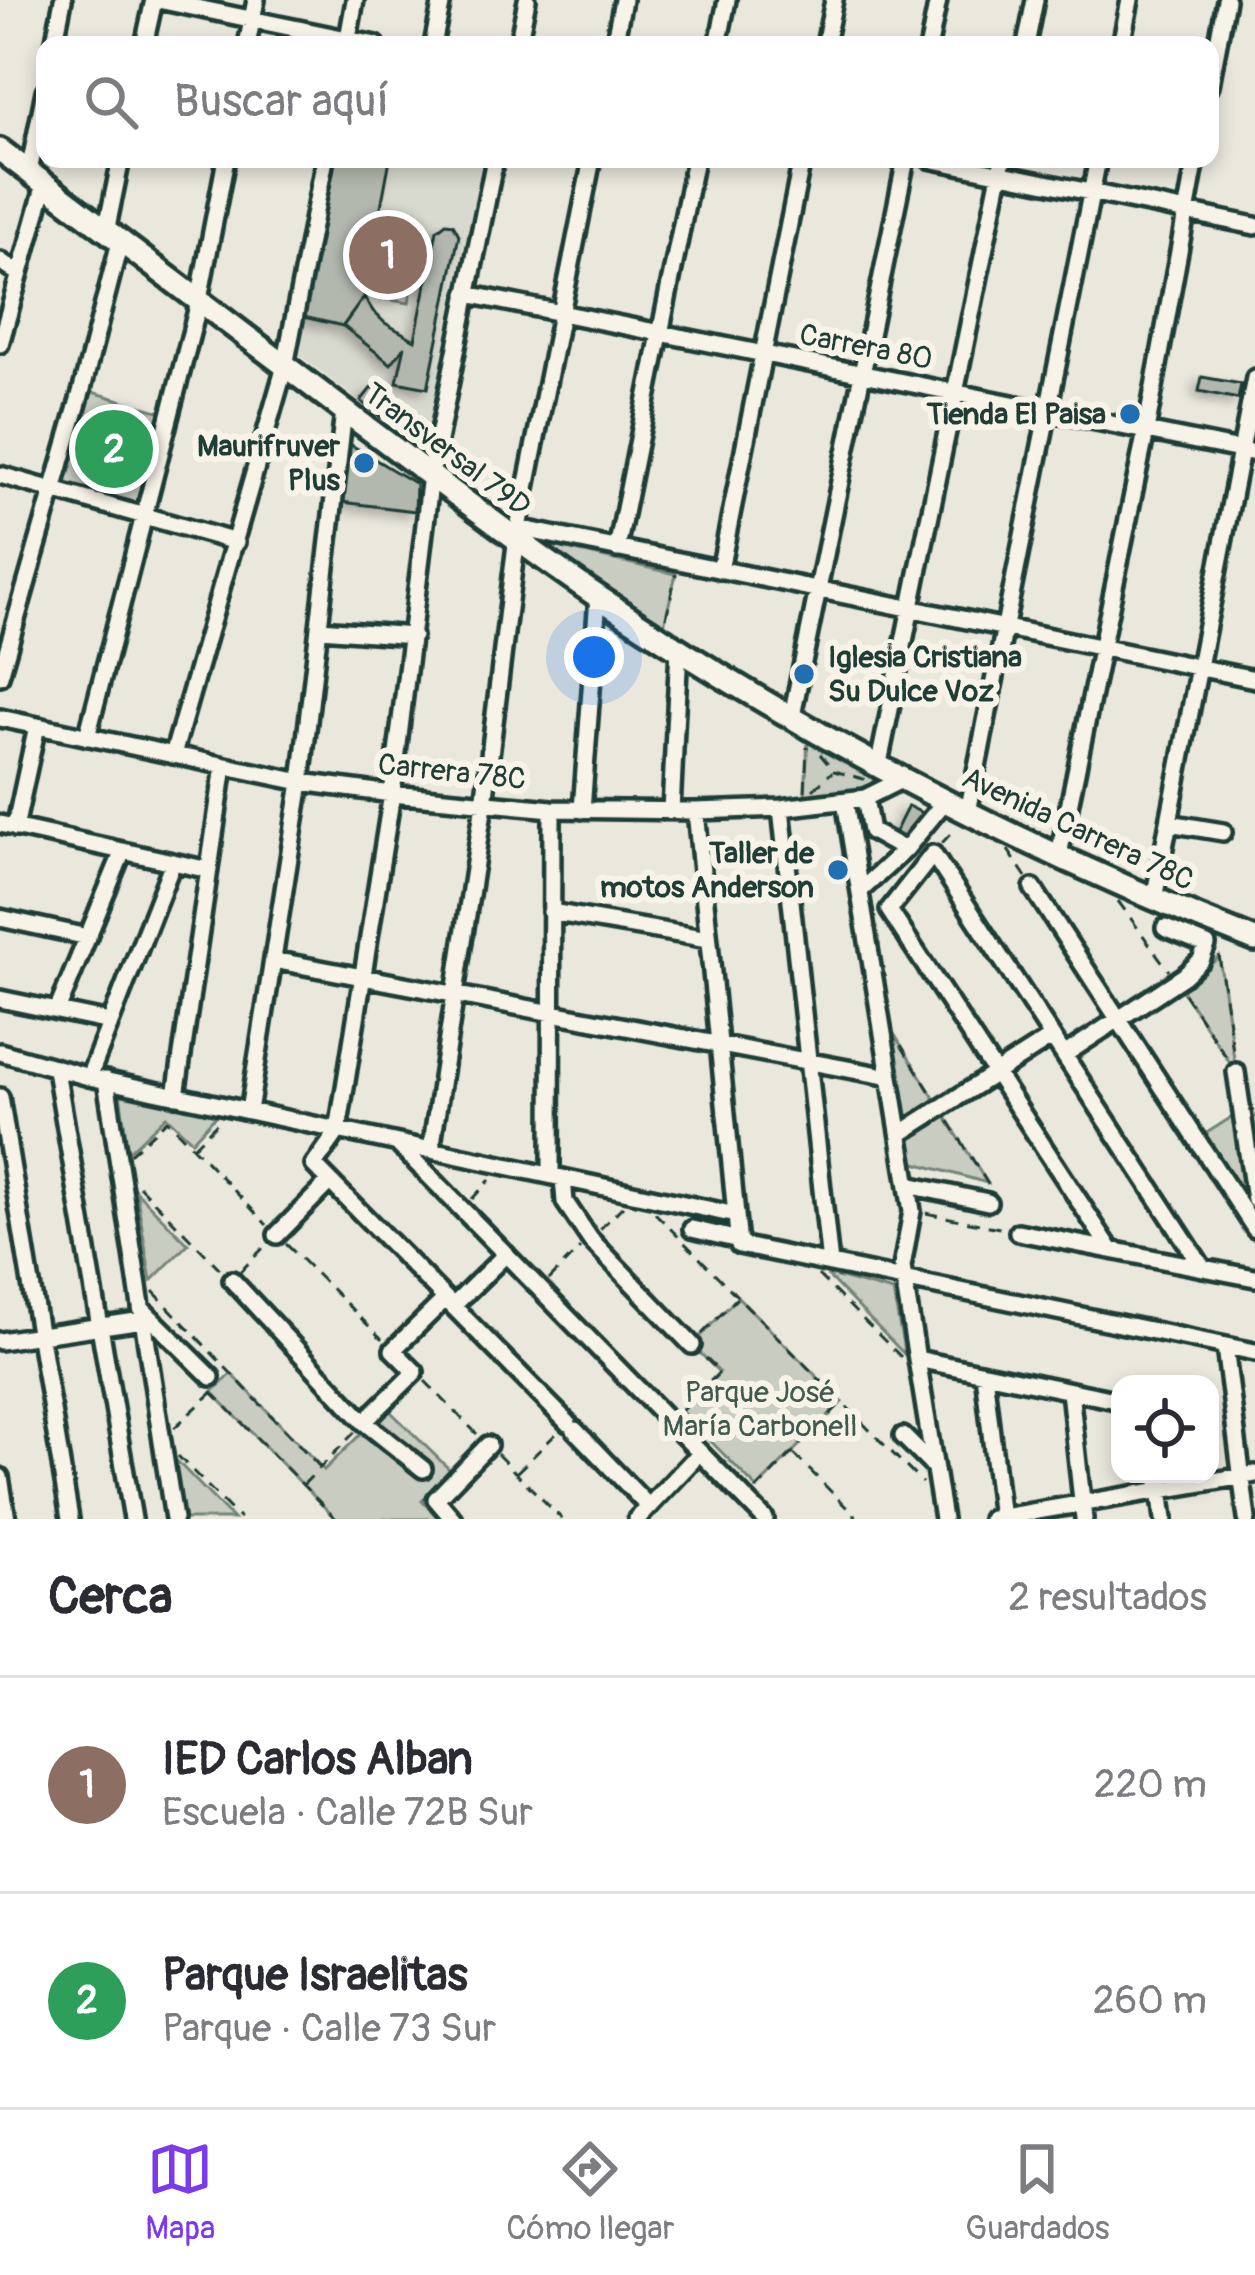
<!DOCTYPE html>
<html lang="es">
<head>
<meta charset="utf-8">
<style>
	body { margin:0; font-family:Pangolin,sans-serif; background:#f7f7f7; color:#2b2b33 }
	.controls { position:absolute; right:36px; bottom:36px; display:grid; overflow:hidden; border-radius:24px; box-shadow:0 6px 18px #0003 }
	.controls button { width:108px; height:108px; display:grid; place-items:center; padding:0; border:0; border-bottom:3px solid #e1e1e2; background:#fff; color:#2b2b33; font:60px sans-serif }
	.you { position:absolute; left:594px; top:657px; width:42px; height:42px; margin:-30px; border:9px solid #fff; border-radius:50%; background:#1a73e8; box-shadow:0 0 0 18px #1a73e833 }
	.badge { display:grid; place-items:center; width:78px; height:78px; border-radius:50%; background:#7c3aed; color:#fff; font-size:39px; font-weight:700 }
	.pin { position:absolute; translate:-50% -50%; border:6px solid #fff; box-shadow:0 3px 12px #0006 }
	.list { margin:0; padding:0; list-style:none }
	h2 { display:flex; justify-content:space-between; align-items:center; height:156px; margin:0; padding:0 48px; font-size:51px }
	h2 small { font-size:39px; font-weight:400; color:#7c7c81 }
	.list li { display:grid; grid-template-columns:78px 1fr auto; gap:36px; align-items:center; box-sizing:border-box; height:216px; padding:0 48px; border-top:3px solid #e1e1e2 }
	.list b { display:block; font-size:45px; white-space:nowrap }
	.list p { margin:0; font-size:39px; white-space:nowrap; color:#7c7c81 }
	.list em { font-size:39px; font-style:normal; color:#7c7c81 }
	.icon { flex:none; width:66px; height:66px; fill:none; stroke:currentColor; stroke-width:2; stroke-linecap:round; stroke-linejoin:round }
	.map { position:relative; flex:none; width:1255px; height:1519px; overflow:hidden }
	.search { position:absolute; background:#fff; box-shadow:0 6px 18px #0003; left:36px; right:36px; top:36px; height:132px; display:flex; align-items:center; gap:30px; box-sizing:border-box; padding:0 42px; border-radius:24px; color:#7c7c81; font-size:45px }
	.sheet { height:588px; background:#fff }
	nav { display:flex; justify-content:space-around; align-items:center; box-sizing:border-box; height:168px; border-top:3px solid #e1e1e2; background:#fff; font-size:33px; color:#7c7c81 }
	nav a { display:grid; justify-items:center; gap:6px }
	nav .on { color:#7c3aed }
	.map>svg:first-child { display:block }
</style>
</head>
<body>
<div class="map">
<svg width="1255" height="1519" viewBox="0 0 1255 1519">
	<defs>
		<filter id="shadow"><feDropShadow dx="-5.5" dy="5.5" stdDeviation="6" flood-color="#0004"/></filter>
	</defs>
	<rect width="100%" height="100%" fill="#eae8dd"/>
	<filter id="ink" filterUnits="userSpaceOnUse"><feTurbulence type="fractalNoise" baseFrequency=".00833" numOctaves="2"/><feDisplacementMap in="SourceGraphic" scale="24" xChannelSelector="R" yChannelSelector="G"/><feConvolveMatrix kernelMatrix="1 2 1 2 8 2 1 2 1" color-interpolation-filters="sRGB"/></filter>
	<g filter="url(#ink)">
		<path fill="#d9dacf" d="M 332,159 L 482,159 L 425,452 L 294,351 Z"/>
		<path fill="#c8ccc1" stroke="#74847a" stroke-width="3" d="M 388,245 L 418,250 L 409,303 L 379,298 Z
			M 89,391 L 165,413 L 138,506 L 62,484 Z
			M 532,541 L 676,574 L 664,625 Z
			M 808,738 L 876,775 L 870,788 L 805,797 Z
			M 1219,957 L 1236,1072 L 1181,989 Z
			M 893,1032 L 987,1183 L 912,1162 Z
			M 120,1093 L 218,1113 L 192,1141 L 166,1116 L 128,1152 Z
			M 1235,1115 L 1250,1213 L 1202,1136 Z
			M 136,1191 L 188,1244 L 151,1281 Z
			M 826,1274 L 893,1292 L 905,1355 Z
			M 738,1297 L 842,1402 L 757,1488 L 681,1411 L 719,1372 L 692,1345 Z
			M 232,1374 L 324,1470 L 387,1408 L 451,1471 L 422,1501 L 439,1519 L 336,1519 L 212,1392 Z
			M 171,1455 L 233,1519 L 185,1519 Z"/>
		<path fill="#b2b8ae" stroke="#1f3d34" stroke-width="3" filter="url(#shadow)" d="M 335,159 L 390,159 L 364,297 L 343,326 L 304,317 Z
			M 446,223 L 453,224 L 459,235 L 428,388 L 397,382 L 405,346 L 391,364 L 343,326 L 364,297 L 373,311 L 385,323 L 415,340 L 437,230 Z
			M 1202,377 L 1241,384 L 1238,399 L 1199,391 Z
			M 372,387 L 392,402 L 381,417 L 361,401 Z
			M 348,443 L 416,484 L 415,511 L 341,502 Z
			M 908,806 L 924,814 L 910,842 L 894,834 Z"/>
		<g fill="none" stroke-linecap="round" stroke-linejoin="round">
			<g stroke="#1f3d34" stroke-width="24">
				<path id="minor" d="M 158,0 L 376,45
					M 347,44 L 355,0
					M 54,45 L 63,0
					M 144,45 L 154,0
					M 247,45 L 256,0
					M 433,45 L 442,0
					M 518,45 L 527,0
					M 614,45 L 623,0
					M 718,45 L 727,0
					M 825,45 L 834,0
					M 929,45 L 938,0
					M 1026,45 L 1035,0
					M 1121,45 L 1130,0
					M 1210,85 L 1226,0
					M 495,159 L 431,475 L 392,794 L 338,1131 L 314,1165 L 568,1423
					M 929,159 L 1255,226
					M 29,172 L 45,91
					M 106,232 L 121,159
					M 0,261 L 19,274
					M 467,294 L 1255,453
					M 0,344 L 45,184
					M 0,475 L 236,542
					M 518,528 L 1255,679
					M 617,549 L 695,159
					M 720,570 L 802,159
					M 320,629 L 413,636
					M 0,676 L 82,389 L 120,242
					M 792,716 L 906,159
					M 0,718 L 301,782 L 392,794 L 552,809 L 696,811 L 781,808 L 865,798 L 901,780
					M 87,737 L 197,310 L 226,159
					M 173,755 L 285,366 L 325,159
					M 878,768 L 1003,159
					M 865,798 L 871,831 L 905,850 L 945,801
					M 845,801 L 912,1211 L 902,1267 L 943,1519
					M 781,808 L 830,1264
					M 582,810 L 598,597
					M 671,811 L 679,648
					M 696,811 L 739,1245 L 1255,1352
					M 968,812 L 1098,159
					M 1169,823 L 1223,832
					M 0,824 L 209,870
					M 15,828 L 37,726
					M 1059,855 L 1146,431 L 1196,159
					M 1033,888 L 1255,1229
					M 860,891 L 905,850
					M 1154,899 L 1255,378
					M 551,912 L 708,939
					M 0,918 L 88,937
					M 273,960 L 890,1077
					M 0,999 L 110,1022
					M 57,1011 L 123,851
					M 0,1052 L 89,1077 L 736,1215
					M 1064,1055 L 1184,976 L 1201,960 L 1207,945 L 1165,928
					M 56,1070 L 133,1519
					M 1236,1072 L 1255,1200
					M 89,1077 L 173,862
					M 106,1080 L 174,1519
					M 176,1096 L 224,766
					M 0,1097 L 70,1519
					M 249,1111 L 301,782 L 344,411
					M 900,1134 L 1052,1037
					M 398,1144 L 765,1519
					M 431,1150 L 484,804 L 518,528 L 592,159
					M 551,1175 L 552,809
					M 563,1178 L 565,1202 L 590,1239 L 692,1345
					M 908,1185 L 988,1202
					M 692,1229 L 739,1240
					M 1018,1232 L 1255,1278
					M 277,1235 L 330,1181
					M 1111,1250 L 889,910 L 933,854 L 1203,1268
					M 232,1280 L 364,1422 L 423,1469
					M 453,1306 L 506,1254
					M 141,1308 L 211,1377
					M 0,1341 L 143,1320
					M 1225,1347 L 1247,1519
					M 917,1359 L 1120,1401
					M 984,1373 L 1001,1519
					M 1070,1391 L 1084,1519
					M 364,1422 L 415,1372 L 393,1350 L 445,1299
					M 575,1430 L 649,1507
					M 903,1436 L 933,1466
					M 1158,1474 L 1164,1519
					M 0,1477 L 7,1519
					M 453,1519 L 436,1499 L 488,1445
					M 637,1519 L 692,1461
					M 991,1519 L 1255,1474"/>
			</g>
			<g stroke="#1f3d34" stroke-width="30">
				<path id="major" d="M 0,150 C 120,242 241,333 362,424 C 440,482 516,541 597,596 C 802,734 1024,850 1255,940"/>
			</g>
			<path stroke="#1f3d34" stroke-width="3" stroke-dasharray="12 9" stroke-linecap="butt" d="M 666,618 L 676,574
				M 820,754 L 834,771 L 867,780
				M 813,790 L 832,772
				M 805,791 L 807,747
				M 942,843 L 956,828
				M 1008,850 L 1026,877
				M 1118,901 L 1169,971
				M 1219,955 L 1234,1058
				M 1184,994 L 1229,1061
				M 901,1045 L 934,1098
				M 949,1121 L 991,1189
				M 193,1147 L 218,1122
				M 130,1154 L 167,1120 L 267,1225
				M 139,1186 L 220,1269
				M 472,1199 L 490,1180
				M 655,1213 L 922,1483
				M 926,1213 L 1004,1229
				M 600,1229 L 623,1206
				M 286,1244 L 382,1339
				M 240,1272 L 267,1244
				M 818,1275 L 901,1357
				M 549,1280 L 580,1248
				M 153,1291 L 320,1467
				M 702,1334 L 737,1298
				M 425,1381 L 477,1434
				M 212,1392 L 336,1519
				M 681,1411 L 720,1372 L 701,1354
				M 174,1428 L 215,1390
				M 497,1454 L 562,1519
				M 794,1454 L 858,1519
				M 178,1456 L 240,1519
				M 517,1472 L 558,1432
				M 303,1485 L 355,1432
				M 756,1490 L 842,1402"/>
			<use href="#minor" stroke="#f7f3e8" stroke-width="15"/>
			<use href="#major" stroke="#f7f3e8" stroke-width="21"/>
		</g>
	</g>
	<g fill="#1f6fb2" stroke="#f7f3e8" stroke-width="4.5">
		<circle cx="1130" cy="414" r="12"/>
		<circle cx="364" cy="463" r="12"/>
		<circle cx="804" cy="674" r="12"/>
		<circle cx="838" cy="870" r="12"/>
	</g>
	<g text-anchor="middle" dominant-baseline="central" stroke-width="12" stroke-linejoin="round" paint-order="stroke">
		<g font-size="30" fill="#1f3d34" stroke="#f7f3e8">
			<text transform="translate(866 347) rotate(11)">Carrera 80</text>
			<text transform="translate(447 450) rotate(37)">Transversal 79D</text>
			<text transform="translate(452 772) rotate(6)">Carrera 78C</text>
			<text transform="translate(1078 829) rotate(25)">Avenida Carrera 78C</text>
		</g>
		<g font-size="30" font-weight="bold" fill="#1f3d34" stroke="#f7f3e8" text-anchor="end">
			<text x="1106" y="414">Tienda El Paisa</text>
			<text x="340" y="446">Maurifruver<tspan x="340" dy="34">Plus</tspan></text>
			<text x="828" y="657" text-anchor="start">Iglesia Cristiana<tspan x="828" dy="34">Su Dulce Voz</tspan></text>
			<text x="814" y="853">Taller de<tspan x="814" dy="34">motos Anderson</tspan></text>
		</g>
		<g font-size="30" fill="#415a50" stroke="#f7f3e8">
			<text x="760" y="1392">Parque José<tspan x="760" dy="34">María Carbonell</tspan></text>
		</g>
	</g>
</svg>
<div class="controls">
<button><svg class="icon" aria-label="locate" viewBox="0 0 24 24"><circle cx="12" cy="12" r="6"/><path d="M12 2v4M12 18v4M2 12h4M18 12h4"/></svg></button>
</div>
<div class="you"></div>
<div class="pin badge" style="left:388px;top:255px;background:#8d6e63">1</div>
<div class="pin badge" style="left:114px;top:449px;background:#2e9e5b">2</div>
<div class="search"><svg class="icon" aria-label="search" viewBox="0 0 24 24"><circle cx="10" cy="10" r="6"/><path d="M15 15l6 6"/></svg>Buscar aquí</div>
</div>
<section class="sheet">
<h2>Cerca<small>2 resultados</small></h2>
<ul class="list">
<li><span class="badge" style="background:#8d6e63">1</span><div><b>IED Carlos Alban</b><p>Escuela · Calle 72B Sur</p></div><em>220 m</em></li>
<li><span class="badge" style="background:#2e9e5b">2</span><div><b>Parque Israelitas</b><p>Parque · Calle 73 Sur</p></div><em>260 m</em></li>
</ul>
</section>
<nav>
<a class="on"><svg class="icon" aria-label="map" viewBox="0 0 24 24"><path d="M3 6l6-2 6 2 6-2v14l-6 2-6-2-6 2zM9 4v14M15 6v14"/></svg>Mapa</a>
<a><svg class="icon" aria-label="directions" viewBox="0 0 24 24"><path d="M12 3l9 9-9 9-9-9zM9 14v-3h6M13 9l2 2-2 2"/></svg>Cómo llegar</a>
<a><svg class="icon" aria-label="saved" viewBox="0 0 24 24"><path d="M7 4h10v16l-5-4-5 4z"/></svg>Guardados</a>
</nav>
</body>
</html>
